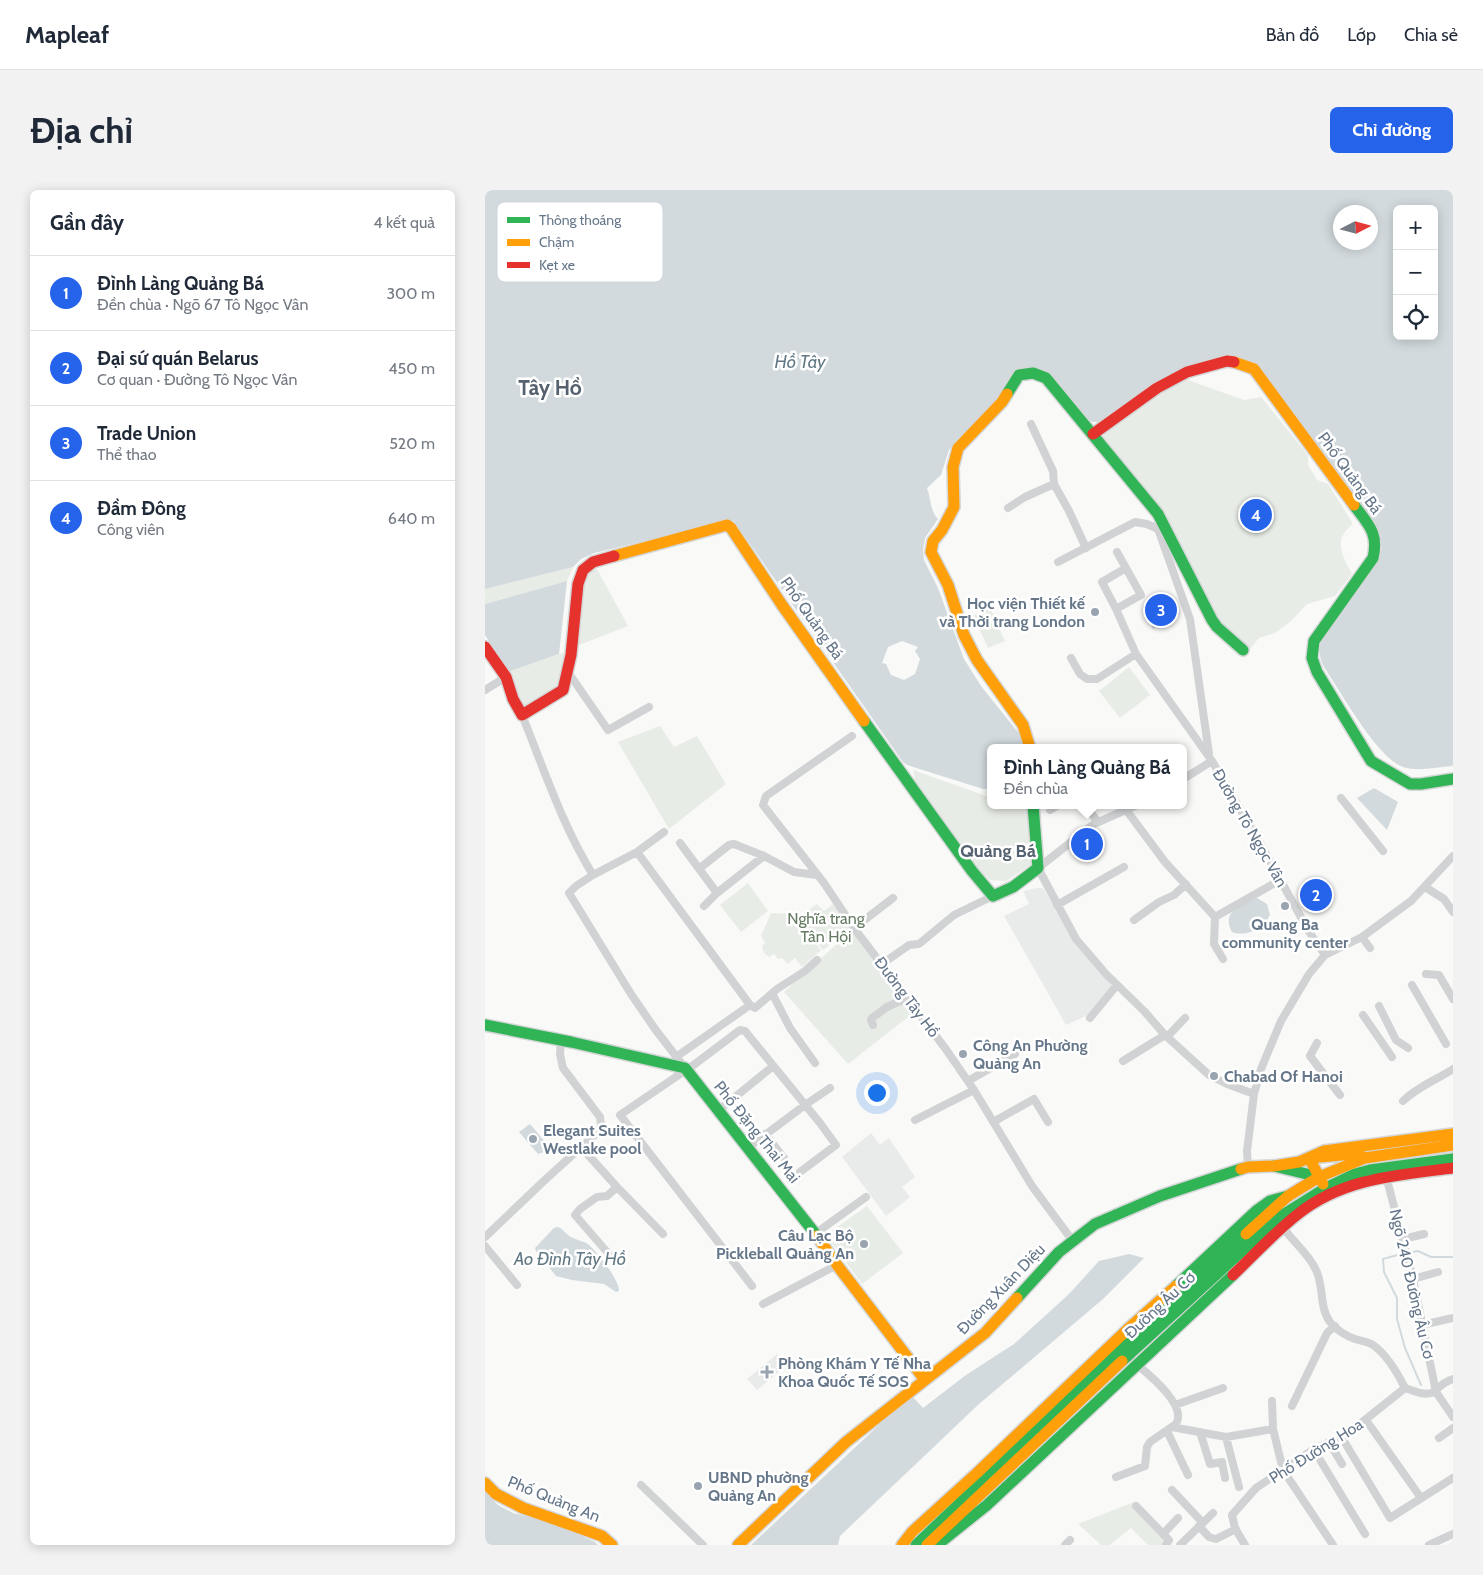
<!DOCTYPE html>
<html lang="vi">
<head>
<meta charset="utf-8">
<style>
	body { margin:0; font-family:Cabin,sans-serif; background:#f2f2f3; color:#1f2937 }
	.controls { position:absolute; right:15px; top:15px; display:grid; overflow:hidden; border-radius:8px; box-shadow:0 2px 12px #0003 }
	.controls button { width:45px; height:45px; display:grid; place-items:center; padding:0; border:0; border-bottom:1px solid #e0e1e3; background:#fff; color:#1f2937; font:25px sans-serif }
	.compass { position:absolute; left:848px; top:15px; width:45px; height:45px; border-radius:50%; background:#fff; box-shadow:0 2px 12px #0003; rotate:84deg }
	.you { position:absolute; left:391px; top:902px; width:18px; height:18px; margin:-12px; border:4px solid #fff; border-radius:50%; background:#1a73e8; box-shadow:0 0 0 8px #1a73e833 }
	.badge { display:grid; place-items:center; width:32px; height:32px; border-radius:50%; background:#2563eb; color:#fff; font-size:16px; font-weight:700 }
	.pin { position:absolute; translate:-50% -50%; border:2px solid #fff; box-shadow:0 1px 5px #0006 }
	.popup { position:absolute; left:502px; top:554px; width:200px; height:65px; box-sizing:border-box; display:grid; place-content:center; border-radius:8px; background:#fff; filter:drop-shadow(0 1px 4px #0005); font-size:16px; white-space:nowrap; color:#747a83 }
	.popup b { font-size:19px; color:#1f2937 }
	.popup::after { content:''; position:absolute; left:50%; top:100%; margin-left:-10px; border:10px solid transparent; border-top-color:#fff }
	.list { margin:0; padding:0; list-style:none }
	h2 { display:flex; justify-content:space-between; align-items:center; height:65px; margin:0; padding:0 20px; font-size:21px }
	h2 small { font-size:16px; font-weight:400; color:#747a83 }
	.list li { display:grid; grid-template-columns:32px 1fr auto; gap:15px; align-items:center; box-sizing:border-box; height:75px; padding:0 20px; border-top:1px solid #e0e1e3 }
	.list b { display:block; font-size:19px; white-space:nowrap }
	.list p { margin:0; font-size:16px; white-space:nowrap; color:#747a83 }
	.list em { font-size:16px; font-style:normal; color:#747a83 }
	.icon { flex:none; width:28px; height:28px; fill:none; stroke:currentColor; stroke-width:2; stroke-linecap:round; stroke-linejoin:round }
	.map { position:relative; flex:none; width:968px; height:1355px; overflow:hidden; border-radius:8px }
	header { display:flex; align-items:center; gap:30px; box-sizing:border-box; height:70px; padding:0 25px; background:#fff; border-bottom:1px solid #e0e1e3 }
	header strong { font-size:24px }
	nav { display:flex; gap:28px; margin-inline-start:auto; font-size:18px }
	.intro { display:flex; align-items:center; justify-content:space-between; box-sizing:border-box; height:120px; padding:0 30px }
	h1 { margin:0; font-size:35px }
	.button { padding:12px 22px; border-radius:8px; background:#2563eb; color:#fff; font-size:18px; font-weight:700 }
	main { display:flex; gap:30px; padding:0 30px }
	aside { flex:1; background:#fff; border-radius:8px; box-shadow:0 2px 12px #0003 }
	.map>svg:first-child { display:block }
</style>
</head>
<body>
<header>
<strong>Mapleaf</strong>
<nav><a>Bản đồ</a><a>Lớp</a><a>Chia sẻ</a></nav>
</header>
<div class="intro"><h1>Địa chỉ</h1><a class="button">Chỉ đường</a></div>
<main>
<aside>
<h2>Gần đây<small>4 kết quả</small></h2>
<ul class="list">
<li><span class="badge">1</span><div><b>Đình Làng Quảng Bá</b><p>Đền chùa · Ngõ 67 Tô Ngọc Vân</p></div><em>300 m</em></li>
<li><span class="badge">2</span><div><b>Đại sứ quán Belarus</b><p>Cơ quan · Đường Tô Ngọc Vân</p></div><em>450 m</em></li>
<li><span class="badge">3</span><div><b>Trade Union</b><p>Thể thao</p></div><em>520 m</em></li>
<li><span class="badge">4</span><div><b>Đầm Đông</b><p>Công viên</p></div><em>640 m</em></li>
</ul>
</aside>
<div class="map">
<svg width="968" height="1355" viewBox="0 0 968 1355">
	<rect width="100%" height="100%" fill="#f9f9f8"/>
	<path fill="#e9eaea" d="M 551,698 L 558,698 L 589,750 L 627,796 L 605,824 L 581,835 L 519,726 L 544,714 L 538,701 Z
		M 386,943 L 395,955 L 404,948 L 430,987 L 417,997 L 425,1007 L 401,1026 L 357,967 Z
		M 292,1164 L 301,1176 L 272,1200 L 262,1189 Z"/>
	<path fill="#e8ece6" d="M 700,189 L 759,210 L 776,207 L 823,265 L 823,275 L 832,290 L 843,294 L 867,332 L 867,335 C 847,350 858,367 867,384 L 850,406 L 822,414 L 806,431 L 790,443 L 774,448 L 765,459 L 734,429 L 677,319 L 656,292 L 618,252 L 619,241 L 672,203 Z
		M 88,377 L 82,391 L 0,414 L 0,399 Z
		M 112,379 L 143,436 L 89,457 L 98,391 L 106,380 Z
		M 505,417 L 520,451 L 503,458 L 488,426 Z
		M 83,461 L 72,497 L 41,519 L 23,482 Z
		M 644,477 L 665,505 L 635,528 L 614,501 Z
		M 175,536 L 189,557 L 212,546 L 241,594 L 184,639 L 133,552 Z
		M 428,580 L 501,606 L 506,606 L 506,615 L 545,615 L 549,673 L 521,691 L 505,690 L 494,680 L 430,590 Z
		M 263,693 L 283,721 L 256,742 L 235,715 Z
		M 350,713 L 367,738 L 338,760 L 313,727 L 332,714 L 339,721 Z
		M 286,723 L 308,724 L 336,760 L 317,777 L 310,768 L 303,774 L 297,768 L 293,769 L 289,764 L 284,767 L 279,763 L 277,756 L 280,753 L 276,746 Z
		M 367,740 L 428,823 L 363,874 L 299,802 Z
		M 382,1016 L 418,1063 L 377,1094 L 341,1045 Z
		M 649,1312 L 684,1349 L 679,1355 L 663,1355 L 646,1338 L 625,1355 L 616,1355 L 593,1334 Z"/>
	<path fill="#d2dadd" fill-rule="evenodd" d="M 0,0 L 968,0 L 968,576 C 952,577 933,582 918,577 C 892,568 855,501 839,477 C 834,468 834,460 836,450 L 894,370 L 897,358 L 893,343 L 777,180 C 764,169 758,167 741,168 L 615,232 L 608,232 L 602,229 L 559,181 L 548,179 L 533,182 L 522,193 L 513,209 L 471,250 L 464,260 L 456,285 L 442,298 C 446,308 445,321 453,329 L 440,348 L 438,360 L 439,370 L 453,398 L 479,469 L 496,496 L 536,546 L 539,558 L 506,558 L 506,599 L 498,599 L 422,575 L 418,572 L 249,331 L 245,330 L 109,363 L 96,369 L 88,377 L 0,399 ZM 912,19 L 949,19 L 949,146 L 912,146 ZM 856,22 L 886,22 L 886,52 L 856,52 Z
		M 82,391 L 74,464 L 23,482 L 0,445 L 0,414 Z
		M 685,404 L 695,424 L 668,439 L 658,416 Z
		M 889,598 L 913,612 L 902,640 L 872,608 Z
		M 772,708 L 782,714 L 785,725 C 783,728 781,733 778,735 C 770,742 756,746 747,742 C 736,722 755,715 772,708 Z
		M 45,934 L 63,955 L 60,957 L 59,962 L 53,964 L 34,942 Z
		M 73,1037 C 78,1039 78,1041 82,1044 C 88,1050 98,1050 104,1055 C 113,1063 134,1089 134,1101 L 131,1102 L 119,1094 L 87,1090 L 71,1086 L 51,1061 L 50,1058 L 69,1038 Z
		M 644,1064 L 659,1068 L 618,1109 L 494,1214 L 355,1346 L 353,1355 L 266,1355 L 426,1205 L 438,1218 L 481,1185 L 529,1154 L 584,1104 L 614,1071 Z
		M 0,1302 L 13,1315 L 28,1323 L 67,1333 L 110,1352 L 113,1355 L 0,1355 Z"/>
	<path fill="#f9f9f8" d="M 417,451 L 433,457 L 430,461 L 435,469 L 430,484 L 419,490 L 406,485 L 401,474 L 397,473 L 403,457 Z"/>
	<g fill="none" stroke-linecap="round" stroke-linejoin="round">
		<path stroke="#d2dadd" stroke-width="2" d="M 927,1062 L 933,1061 L 946,1067 L 968,1067
			M 916,1064 L 898,1069 L 899,1082 L 912,1108 L 912,1129 L 920,1158 L 936,1195"/>
		<g stroke="#d4d6d7" stroke-width="14">
			<path id="fast" d="M 522,204 L 534,185 L 548,183 L 561,188 L 673,324 L 727,430 L 732,437 L 758,460
				M 869,315 C 883,334 894,343 888,368 L 829,451 L 827,468 L 832,482 L 886,571 L 925,594 L 936,594 L 968,589
				M 379,531 L 487,681 L 508,706 L 528,697 L 553,678 L 548,615
				M 0,835 L 86,852 L 200,878 L 332,1046
				M 789,976 L 834,987
				M 691,1096 L 771,1021 L 785,1011 L 803,1006
				M 532,1108 L 574,1062 L 610,1034 L 675,1006 L 756,979
				M 637,1171 L 793,1028 L 841,998 L 870,984 L 885,980 L 968,969
				M 431,1355 L 680,1117 L 761,1044
				M 452,1355 L 502,1315 L 748,1085"/>
		</g>
		<g stroke="#d4d6d7" stroke-width="14">
			<path id="slow" d="M 749,172 L 769,179 L 869,315
				M 522,204 L 517,212 L 473,258 L 468,277 L 469,317 L 457,340 L 448,351 L 446,362 L 463,395 L 479,445 L 492,470 L 538,535 L 545,558
				M 129,366 L 242,335 L 246,338 L 297,415 L 379,531
				M 756,979 L 763,977 L 789,976 L 814,972 L 839,961 L 968,944
				M 838,994 L 824,968 L 867,964 L 879,967
				M 761,1044 L 803,1006 L 834,987 L 880,968 L 968,955
				M 332,1046 L 352,1075 L 440,1190
				M 0,1293 L 11,1304 L 38,1318 L 117,1346 L 127,1355
				M 253,1355 L 361,1252 L 500,1143 L 532,1108
				M 417,1355 L 427,1342 L 492,1283 L 644,1138 L 691,1096
				M 442,1355 L 637,1171"/>
		</g>
		<g stroke="#d4d6d7" stroke-width="14">
			<path id="jam" d="M 608,244 L 672,198 L 702,182 L 742,171 L 749,172
				M 0,457 L 21,487 L 28,509 L 37,525 L 78,500 L 86,465 L 93,394 L 98,380 L 108,372 L 129,366
				M 748,1085 C 769,1065 790,1042 813,1024 C 858,988 913,985 968,978"/>
		</g>
		<path stroke="#d1d2d3" stroke-width="8" d="M 546,234 L 568,281 L 569,294
			M 523,318 L 540,307 L 569,294 L 584,321 L 601,358
			M 573,372 L 650,332 L 662,334 L 673,339 L 705,429 L 724,564
			M 641,378 L 617,392 L 631,419 L 651,464 L 727,571 L 775,653 L 823,740 L 840,765
			M 631,419 L 656,405 L 632,362
			M 586,468 L 595,484 L 602,489 L 612,489 L 651,464
			M 83,482 L 123,540 L 164,517
			M 0,500 L 21,487
			M 37,525 C 59,579 77,635 108,685 L 91,696 L 84,703 L 146,804 L 170,839 L 200,878
			M 367,546 L 281,606 L 278,615 L 339,693 L 369,738 L 460,858 L 489,900 L 547,996 L 587,1050
			M 698,589 L 727,571
			M 856,608 L 898,661
			M 600,615 L 613,632
			M 652,615 L 609,634 L 553,678 L 591,749 L 621,784 L 659,821 L 680,845 L 724,885 L 742,894 L 769,904
			M 565,620 L 573,615
			M 642,621 L 680,672 L 730,727
			M 195,653 L 232,703 L 279,666
			M 152,662 L 265,815
			M 215,678 L 244,655 L 249,654 L 279,666 L 309,682 L 332,685
			M 108,685 L 152,662 L 179,642
			M 940,697 L 959,709 L 968,722
			M 572,715 L 639,677
			M 219,716 L 232,703
			M 649,730 L 674,712 L 689,705 L 701,694
			M 369,738 L 408,708
			M 877,747 L 885,758
			M 738,769 L 729,754 L 730,727 L 795,690
			M 397,774 L 424,755 L 434,754 L 469,725 L 508,706
			M 941,784 L 954,785 L 968,809
			M 927,795 L 961,854
			M 287,803 L 305,838 L 330,873
			M 894,816 L 911,850 L 923,858
			M 878,825 L 907,867
			M 605,828 L 632,795
			M 388,835 L 386,830 L 387,828 L 402,817 L 422,808
			M 682,847 L 700,828
			M 832,853 L 825,866 L 855,905
			M 191,867 L 265,815 L 270,818 L 292,799 L 320,781 L 332,770
			M 638,871 L 680,845
			M 201,880 L 135,925 L 267,1096
			M 202,880 L 255,840 L 260,841 L 335,933 L 351,955 L 315,982
			M 483,891 L 530,864
			M 918,911 C 932,897 951,890 968,879
			M 234,920 L 287,877
			M 430,930 L 489,900
			M 508,932 L 549,909 L 563,932
			M 280,944 L 299,968
			M 96,957 L 132,997 L 178,1044
			M 264,957 L 320,915 L 345,898
			M 763,977 L 762,961 L 769,904 L 776,879 L 796,831 L 824,784 L 840,765 L 877,747 L 926,711 L 968,666
			M 901,986 L 928,1089 L 951,1202 L 968,1227
			M 796,1034 C 806,1051 823,1062 831,1080 C 839,1096 834,1117 845,1132 C 850,1139 861,1146 870,1149 C 876,1151 882,1151 888,1155 C 901,1164 913,1184 920,1198 C 930,1201 943,1208 951,1200 C 956,1195 961,1191 968,1189
			M 331,1043 L 381,1007
			M 0,1047 L 62,988 L 114,941 L 116,935 L 115,927 L 78,878 L 75,864 L 76,850
			M 918,1049 L 939,1044
			M 0,1056 L 32,1095
			M 129,1070 L 90,1025 L 95,1019 L 112,1007 L 122,1006 L 132,997
			M 928,1089 L 953,1082
			M 278,1114 L 352,1075
			M 937,1135 L 968,1128
			M 787,1211 L 788,1239 L 798,1280 L 848,1355
			M 690,1215 L 738,1198
			M 807,1216 L 842,1143 L 850,1136
			M 881,1230 L 936,1308
			M 687,1237 L 741,1247 L 788,1239
			M 682,1241 L 703,1285
			M 715,1242 L 725,1274 L 737,1272 L 740,1288
			M 856,1246 L 905,1328 L 968,1288
			M 741,1247 L 754,1297
			M 954,1248 L 968,1238
			M 844,1252 L 857,1274
			M 829,1260 L 880,1344
			M 631,1287 L 660,1276 L 662,1257 L 665,1252 L 691,1234 C 703,1215 662,1183 649,1172
			M 156,1295 L 218,1355
			M 687,1300 L 718,1333
			M 651,1316 L 684,1350 L 681,1355
			M 714,1336 L 724,1347 L 731,1349 L 751,1339
			M 678,1344 L 693,1328
			M 580,1355 L 585,1350
			M 695,1355 L 728,1323
			M 760,1355 L 750,1338 L 747,1325 L 771,1298 L 826,1261 L 866,1241 L 920,1198
			M 944,1355 L 968,1344"/>
		<use href="#fast" stroke="#30b455" stroke-width="11"/>
		<use href="#slow" stroke="#ff9f0a" stroke-width="11"/>
		<use href="#jam" stroke="#e5322d" stroke-width="11"/>
	</g>
	<g fill="#99a4b0" stroke="#fff" stroke-width="2">
		<circle cx="610" cy="422" r="5"/>
		<circle cx="800" cy="716" r="5"/>
		<circle cx="478" cy="864" r="5"/>
		<circle cx="729" cy="886" r="5"/>
		<circle cx="48" cy="949" r="5"/>
		<circle cx="379" cy="1054" r="5"/>
		<path d="M279.5 1174.5h5v5h5v5h-5v5h-5v-5h-5v-5h5z"/>
		<circle cx="213" cy="1296" r="5"/>
	</g>
	<g text-anchor="middle" dominant-baseline="central" stroke-width="5" stroke-linejoin="round" paint-order="stroke">
		<g font-size="16" fill="#66778a" stroke="#fff">
			<text transform="translate(865 283) rotate(54)">Phố Quảng Bá</text>
			<text transform="translate(327 428) rotate(55)">Phố Quảng Bá</text>
			<text transform="translate(765 638) rotate(60)">Đường Tô Ngọc Vân</text>
			<text transform="translate(422 807) rotate(53)">Đường Tây Hồ</text>
			<text transform="translate(272 942) rotate(51)">Phố Đặng Thai Mai</text>
			<text transform="translate(927 1094) rotate(77)">Ngõ 240 Đường Âu Cơ</text>
			<text transform="translate(516 1099) rotate(-46)">Đường Xuân Diệu</text>
			<text transform="translate(675 1115) rotate(-43)">Đường Âu Cơ</text>
			<text transform="translate(831 1261) rotate(-32)">Phố Đường Hoa</text>
			<text transform="translate(69 1309) rotate(22)">Phố Quảng An</text>
		</g>
		<g font-size="16" font-weight="bold" fill="#66778a" stroke="#fff" text-anchor="start">
			<text x="600" y="413" text-anchor="end">Học viện Thiết kế<tspan x="600" dy="18">và Thời trang London</tspan></text>
			<text x="800" y="734" text-anchor="middle">Quang Ba<tspan x="800" dy="18">community center</tspan></text>
			<text x="488" y="855">Công An Phường<tspan x="488" dy="18">Quảng An</tspan></text>
			<text x="739" y="886">Chabad Of Hanoi</text>
			<text x="58" y="940">Elegant Suites<tspan x="58" dy="18">Westlake pool</tspan></text>
			<text x="369" y="1045" text-anchor="end">Câu Lạc Bộ<tspan x="369" dy="18">Pickleball Quảng An</tspan></text>
			<text x="293" y="1173">Phòng Khám Y Tế Nha<tspan x="293" dy="18">Khoa Quốc Tế SOS</tspan></text>
			<text x="223" y="1287">UBND phường<tspan x="223" dy="18">Quảng An</tspan></text>
		</g>
		<g font-size="16" fill="#657b62" stroke="#fff">
			<text x="341" y="728">Nghĩa trang<tspan x="341" dy="18">Tân Hội</tspan></text>
		</g>
		<g font-size="18" font-style="italic" fill="#627985" stroke="#fff">
			<text x="315" y="172">Hồ Tây</text>
			<text x="85" y="1069">Ao Đình Tây Hồ</text>
		</g>
		<g font-size="18" font-weight="bold" fill="#55616f" stroke="#fff">
			<text x="513" y="661">Quảng Bá</text>
		</g>
		<g font-size="21" font-weight="bold" fill="#55616f" stroke="#fff">
			<text x="65" y="197">Tây Hồ</text>
		</g>
	</g>
	<rect x="12" y="12" width="166" height="80" rx="8" fill="#fff" stroke="#d1d6dc" stroke-width="1"/>
	<rect x="22" y="27" width="23" height="6" fill="#30b455"/>
	<rect x="22" y="49" width="23" height="7" fill="#ff9f0a"/>
	<rect x="22" y="72" width="23" height="6" fill="#e5322d"/>
	<g font-size="14" fill="#66778a">
		<text x="54" y="35">Thông thoáng</text>
		<text x="54" y="57">Chậm</text>
		<text x="54" y="80">Kẹt xe</text>
	</g>
</svg>
<div class="controls">
<button>+</button>
<button>−</button>
<button><svg class="icon" aria-label="locate" viewBox="0 0 24 24"><circle cx="12" cy="12" r="6"/><path d="M12 2v4M12 18v4M2 12h4M18 12h4"/></svg></button>
</div>
<svg class="compass" viewBox="-18 -18 36 36"><path d="M0-13l5 13h-10z" fill="#e53935"/><path d="M0 13l5-13h-10z" fill="#747a83"/></svg>
<div class="you"></div>
<div class="pin badge" style="left:602px;top:654px">1</div>
<div class="popup"><b>Đình Làng Quảng Bá</b>Đền chùa</div>
<div class="pin badge" style="left:831px;top:705px">2</div>
<div class="pin badge" style="left:676px;top:420px">3</div>
<div class="pin badge" style="left:771px;top:325px">4</div>
</div>
</main>
</body>
</html>
